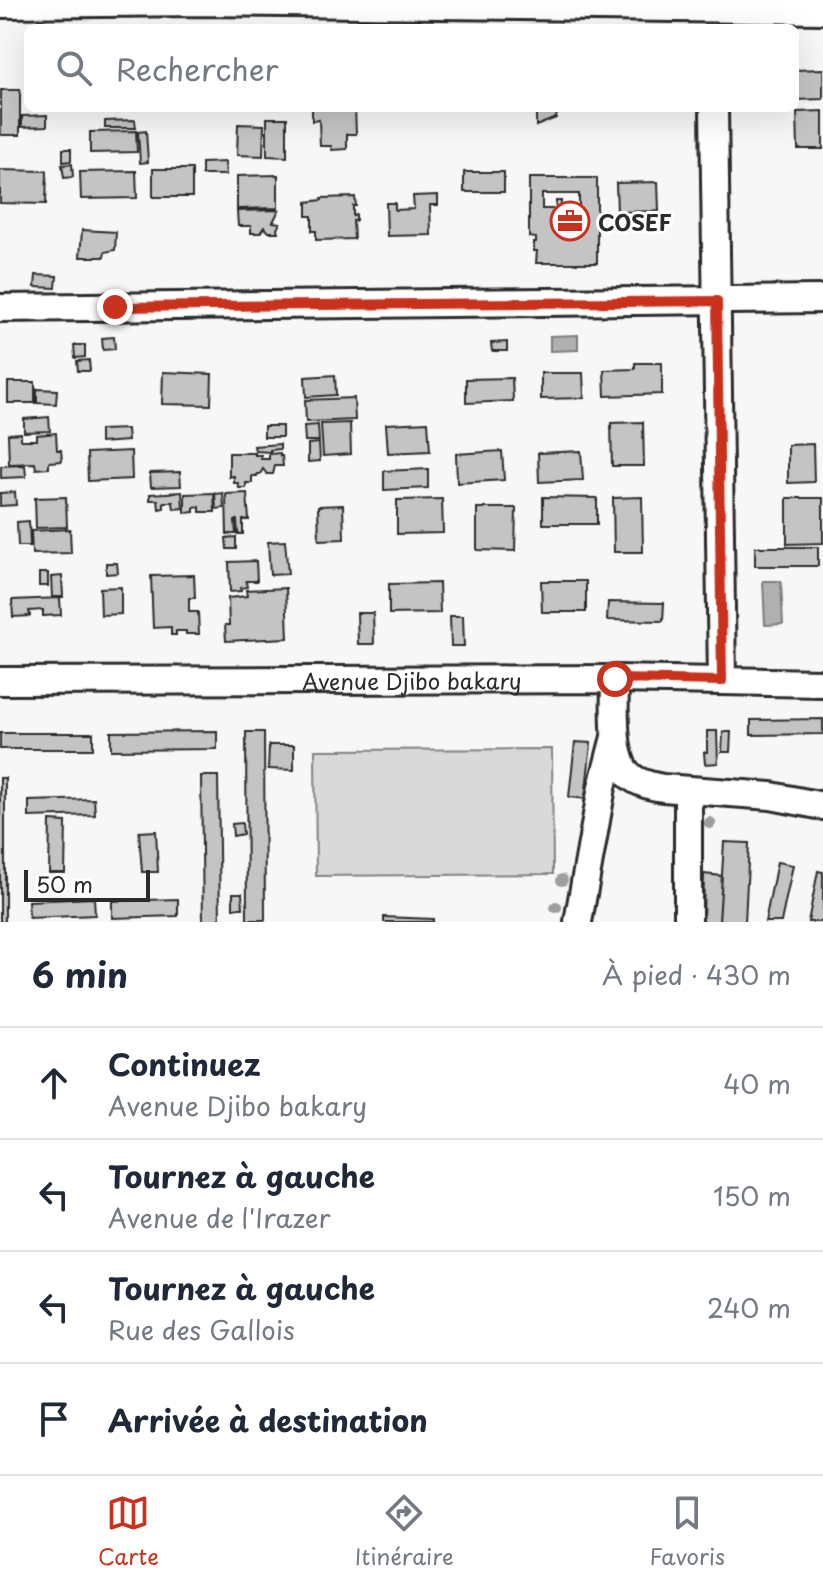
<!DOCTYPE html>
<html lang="fr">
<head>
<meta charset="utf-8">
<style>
	body { margin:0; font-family:"Playpen Sans",sans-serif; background:#f2f2f3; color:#1f2937 }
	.scale { position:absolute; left:24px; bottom:20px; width:126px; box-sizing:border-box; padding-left:8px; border:4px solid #2b2b2b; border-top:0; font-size:22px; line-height:28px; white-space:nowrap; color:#2b2b2b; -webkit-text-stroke:6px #fff; paint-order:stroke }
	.stop { position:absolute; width:24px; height:24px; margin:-18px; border:6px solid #c8321e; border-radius:50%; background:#fff }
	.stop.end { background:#c8321e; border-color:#fff; box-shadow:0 2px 8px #0008 }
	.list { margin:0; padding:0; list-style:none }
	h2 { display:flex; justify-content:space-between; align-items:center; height:104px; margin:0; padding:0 32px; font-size:34px }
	h2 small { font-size:26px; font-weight:400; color:#747a83 }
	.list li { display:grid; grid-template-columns:52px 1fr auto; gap:24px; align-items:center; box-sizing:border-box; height:112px; padding:0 32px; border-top:2px solid #e0e1e3 }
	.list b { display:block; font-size:30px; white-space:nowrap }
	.list p { margin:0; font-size:26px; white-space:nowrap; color:#747a83 }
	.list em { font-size:26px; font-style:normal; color:#747a83 }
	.icon { flex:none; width:44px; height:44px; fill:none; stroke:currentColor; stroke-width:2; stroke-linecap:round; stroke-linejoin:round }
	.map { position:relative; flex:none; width:823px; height:922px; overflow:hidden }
	.search { position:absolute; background:#fff; box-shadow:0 8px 32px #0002; left:24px; right:24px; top:24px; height:88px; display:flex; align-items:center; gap:20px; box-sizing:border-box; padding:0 28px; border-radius:12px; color:#747a83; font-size:30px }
	.sheet { height:552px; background:#fff }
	nav { display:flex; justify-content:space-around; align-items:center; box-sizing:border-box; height:112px; border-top:2px solid #e0e1e3; background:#fff; font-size:22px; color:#747a83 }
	nav a { display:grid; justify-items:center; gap:4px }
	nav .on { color:#c8321e }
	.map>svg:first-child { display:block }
</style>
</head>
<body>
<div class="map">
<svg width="823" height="922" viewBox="0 0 823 922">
	<rect width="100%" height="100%" fill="#f7f7f7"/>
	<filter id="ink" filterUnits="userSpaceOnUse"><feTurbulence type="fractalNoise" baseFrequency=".0125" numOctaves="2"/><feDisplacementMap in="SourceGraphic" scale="16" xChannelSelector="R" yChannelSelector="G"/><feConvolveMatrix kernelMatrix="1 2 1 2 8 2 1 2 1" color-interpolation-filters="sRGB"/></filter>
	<g filter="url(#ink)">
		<path fill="#d9d9d9" stroke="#828282" stroke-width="2" d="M 552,749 L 553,874 L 316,876 L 315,750 Z"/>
		<path fill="#b0b0b0" stroke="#7b7b7b" stroke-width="2" d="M 578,335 L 578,350 L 550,351 L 550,336 Z
			M 763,581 L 781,581 L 783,624 L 765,625 Z"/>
		<path fill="#c4c4c4" stroke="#2b2b2b" stroke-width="2" fill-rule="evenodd" d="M 823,69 L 823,99 L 795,100 L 795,70 Z
			M 1,90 L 20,90 L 20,135 L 1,135 Z
			M 312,108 L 355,108 L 356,134 L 347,134 L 347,149 L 332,150 L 331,146 L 320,146 L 319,120 L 312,121 Z
			M 536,108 L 558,108 L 556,118 L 536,126 Z
			M 823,111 L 823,149 L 798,149 L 797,112 Z
			M 47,115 L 47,126 L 22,127 L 22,116 Z
			M 267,118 L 287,118 L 287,157 L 267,156 Z
			M 135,120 L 136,128 L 105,128 L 105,121 Z
			M 238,124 L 264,125 L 263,156 L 237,155 Z
			M 136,131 L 137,152 L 90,153 L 90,132 Z
			M 146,131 L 148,162 L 140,163 L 138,132 Z
			M 63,149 L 71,149 L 71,161 L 63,162 Z
			M 225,162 L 226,175 L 202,175 L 202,163 Z
			M 72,164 L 73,177 L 64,178 L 62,165 Z
			M 153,169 L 192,169 L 192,197 L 153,197 Z
			M 0,170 L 47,171 L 46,204 L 0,203 Z
			M 136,171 L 137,198 L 81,199 L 80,172 Z
			M 464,172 L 504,172 L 504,192 L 464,192 Z
			M 278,175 L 278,208 L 237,209 L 237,176 Z
			M 529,178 L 597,178 L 597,263 L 536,263 L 537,251 L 534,251 L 534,242 L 536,242 L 536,238 L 529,237 ZM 542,194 L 579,194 L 579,209 L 568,209 L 568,233 L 557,233 L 557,221 L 561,221 L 561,201 L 556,201 L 556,209 L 542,209 Z
			M 658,182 L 659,211 L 617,212 L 616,183 Z
			M 438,195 L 438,205 L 430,205 L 431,235 L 387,236 L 386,203 L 395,203 L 395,210 L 414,209 L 413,196 Z
			M 355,197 L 356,206 L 353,206 L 353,216 L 356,215 L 356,221 L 353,221 L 354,239 L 316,240 L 316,231 L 312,231 L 312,216 L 307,216 L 307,202 L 322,200 L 322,198 Z
			M 279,210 L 273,222 L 280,223 L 277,229 L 278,232 L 269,232 L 264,227 L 260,233 L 251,233 L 251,226 L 238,226 L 237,211 Z
			M 82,230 L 116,232 L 115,250 L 105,252 L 104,257 L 80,257 Z
			M 36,275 L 57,276 L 56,288 L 35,287 Z
			M 114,337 L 115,349 L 103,350 L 102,338 Z
			M 507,342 L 507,351 L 492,351 L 491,343 Z
			M 74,345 L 85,345 L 85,357 L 75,358 Z
			M 89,360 L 90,371 L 78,371 L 77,361 Z
			M 635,363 L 662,363 L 662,394 L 605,396 L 604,370 L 635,369 Z
			M 163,372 L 212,374 L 211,405 L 162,404 Z
			M 541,373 L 583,373 L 584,398 L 541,399 Z
			M 335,375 L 336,395 L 306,397 L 305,377 Z
			M 512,378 L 513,401 L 466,403 L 466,379 Z
			M 8,382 L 35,382 L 35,403 L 8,403 Z
			M 37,389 L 57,390 L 56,404 L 37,403 Z
			M 354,398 L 355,420 L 306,422 L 305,400 Z
			M 49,417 L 50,431 L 24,432 L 24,419 Z
			M 428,422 L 430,451 L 388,453 L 386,424 Z
			M 643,422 L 644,466 L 612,466 L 611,423 Z
			M 350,423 L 351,454 L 323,456 L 321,424 Z
			M 318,425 L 319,441 L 305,441 L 304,426 Z
			M 264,426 L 282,426 L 282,437 L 264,437 Z
			M 127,429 L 128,441 L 100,443 L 100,430 Z
			M 21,433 L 21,440 L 37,440 L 37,435 L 56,433 L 57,450 L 61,450 L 62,461 L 49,462 L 49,468 L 36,469 L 35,463 L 9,464 L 8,434 Z
			M 319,443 L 320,461 L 308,462 L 308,444 Z
			M 280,444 L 280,449 L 270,450 L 270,452 L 255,451 L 254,446 Z
			M 813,444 L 814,482 L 788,483 L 788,445 Z
			M 131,451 L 132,479 L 88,481 L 87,453 Z
			M 502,451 L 504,480 L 457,483 L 456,454 Z
			M 581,451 L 583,480 L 539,482 L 538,453 Z
			M 229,453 L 255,453 L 255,455 L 261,455 L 261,459 L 269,459 L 269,454 L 280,453 L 280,456 L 282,456 L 283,466 L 275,466 L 273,474 L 267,474 L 263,469 L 260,474 L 257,474 L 257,476 L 252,476 L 252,483 L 246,483 L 246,488 L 239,488 L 238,483 L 234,483 L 234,476 L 229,477 Z
			M 25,465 L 26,477 L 1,478 L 1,466 Z
			M 428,469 L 428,488 L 384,490 L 384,471 Z
			M 180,472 L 181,486 L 151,487 L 150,473 Z
			M 15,492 L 16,505 L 0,506 L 0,493 Z
			M 182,492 L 183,508 L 174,509 L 173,502 L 164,502 L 164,508 L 159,509 L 158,500 L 150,500 L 150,494 Z
			M 214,493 L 215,512 L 200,512 L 200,507 L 194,508 L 194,512 L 185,513 L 185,494 Z
			M 223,493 L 224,508 L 216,509 L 215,494 Z
			M 247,493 L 249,520 L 243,520 L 243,534 L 238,534 L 237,520 L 235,521 L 236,534 L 227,534 L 226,494 Z
			M 66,497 L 67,527 L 36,528 L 35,498 Z
			M 543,497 L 597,498 L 597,524 L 543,524 Z
			M 642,497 L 643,552 L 614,552 L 613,498 Z
			M 787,498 L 823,498 L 823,543 L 787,544 Z
			M 442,499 L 443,533 L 397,534 L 397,500 Z
			M 343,505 L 344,539 L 319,540 L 318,506 Z
			M 477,508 L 516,508 L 515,551 L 477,550 Z
			M 29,521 L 30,546 L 18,546 L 17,522 Z
			M 70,529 L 71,553 L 32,554 L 31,531 Z
			M 236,537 L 236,549 L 227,549 L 226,538 Z
			M 285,541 L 288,574 L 270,575 L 268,542 Z
			M 755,547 L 818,547 L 818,566 L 755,566 Z
			M 256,561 L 257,581 L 246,581 L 247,587 L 240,588 L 241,591 L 230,592 L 229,562 Z
			M 106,563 L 117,563 L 118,573 L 106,574 Z
			M 39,573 L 48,573 L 48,586 L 39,586 Z
			M 194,575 L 195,598 L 189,598 L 189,612 L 198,612 L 199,634 L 186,634 L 186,631 L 176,631 L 176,635 L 171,635 L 171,627 L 153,628 L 151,576 Z
			M 62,576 L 63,597 L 52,597 L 51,577 Z
			M 541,581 L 586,581 L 586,612 L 542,612 Z
			M 439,583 L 440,613 L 389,614 L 389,584 Z
			M 121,587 L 121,614 L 101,615 L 100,588 Z
			M 286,588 L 288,638 L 226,641 L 225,625 L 229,625 L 228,598 L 247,596 L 246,590 Z
			M 60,598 L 61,615 L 43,616 L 43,610 L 29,611 L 30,616 L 13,617 L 12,600 Z
			M 608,602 L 664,603 L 663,621 L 607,620 Z
			M 357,613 L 373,613 L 374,644 L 358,644 Z
			M 450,616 L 463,616 L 464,646 L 451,646 Z
			M 823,719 L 823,734 L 751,735 L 751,720 Z
			M 217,731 L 217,749 L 111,750 L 111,732 Z
			M 707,731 L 717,731 L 718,763 L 705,764 L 704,752 L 707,752 Z
			M 246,732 L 264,732 L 265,920 L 247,920 Z
			M 723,732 L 731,732 L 730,752 L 722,752 Z
			M 0,733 L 93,733 L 93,749 L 0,749 Z
			M 575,742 L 591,743 L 585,799 L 569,797 Z
			M 269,745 L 294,745 L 294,770 L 268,769 Z
			M 201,776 L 218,776 L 220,921 L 203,922 Z
			M 0,778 L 5,778 L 5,922 L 0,922 Z
			M 94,799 L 95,815 L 29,817 L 29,801 Z
			M 50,821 L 66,822 L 65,873 L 49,873 Z
			M 242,823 L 243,834 L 233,836 L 232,824 Z
			M 156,831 L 158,872 L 142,872 L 139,832 Z
			M 724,842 L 749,843 L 745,922 L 719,922 Z
			M 777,862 L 793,865 L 781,922 L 765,922 Z
			M 818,871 L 823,872 L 823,922 L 808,922 Z
			M 704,874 L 722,876 L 719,922 L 703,922 Z
			M 233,893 L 242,893 L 243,908 L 233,908 Z
			M 94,898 L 95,915 L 29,918 L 28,901 Z
			M 178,899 L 178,916 L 112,918 L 112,901 Z
			M 384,917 L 433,919 L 433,922 L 384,922 Z"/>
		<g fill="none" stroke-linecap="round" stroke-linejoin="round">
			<g stroke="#2b2b2b" stroke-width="32">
				<g id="minor">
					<path d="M 0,4 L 203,2 L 823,10"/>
					<path d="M 714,108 L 722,681"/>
					<path d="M 0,308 L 823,299"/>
					<path d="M 615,679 C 615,703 611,756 628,774 C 637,783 651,786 663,788 L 771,796 L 823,806"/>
					<path id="s1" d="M 0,681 L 615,679 L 823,683"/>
					<path d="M 578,922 L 602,787 L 615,737"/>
					<path d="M 688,922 L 688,790"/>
				</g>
			</g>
			<use href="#minor" stroke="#fff" stroke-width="26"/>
		</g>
		<g fill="#9e9e9e">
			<circle cx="710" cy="823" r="6"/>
			<circle cx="562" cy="880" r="6"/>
			<circle cx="556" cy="907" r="6"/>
		</g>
	</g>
	<g fill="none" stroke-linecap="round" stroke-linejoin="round" filter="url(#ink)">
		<path stroke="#c8321e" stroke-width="10" d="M 115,307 L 717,301 L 722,681 L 615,679"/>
	</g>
	<defs>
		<g id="office-ring" transform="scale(2)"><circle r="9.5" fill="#fff" stroke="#c8321e" stroke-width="1.5"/><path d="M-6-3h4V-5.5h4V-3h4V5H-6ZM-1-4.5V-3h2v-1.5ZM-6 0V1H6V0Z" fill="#c8321e"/></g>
	</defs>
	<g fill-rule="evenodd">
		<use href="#office-ring" x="570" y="221"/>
	</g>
	<g text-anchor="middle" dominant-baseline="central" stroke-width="6" stroke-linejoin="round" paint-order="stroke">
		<g font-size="22" font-weight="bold" fill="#2b2b2b" stroke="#fff" text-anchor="start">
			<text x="598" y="221">COSEF</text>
		</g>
		<g font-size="22" fill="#2b2b2b" stroke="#fff">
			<text stroke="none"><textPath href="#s1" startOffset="412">Avenue Djibo bakary</textPath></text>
		</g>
	</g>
</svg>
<div class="scale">50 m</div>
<div class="stop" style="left:615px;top:679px"></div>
<div class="stop end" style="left:115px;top:307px"></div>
<div class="search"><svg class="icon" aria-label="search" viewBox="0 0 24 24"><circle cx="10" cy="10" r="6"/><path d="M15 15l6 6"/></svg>Rechercher</div>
</div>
<section class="sheet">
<h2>6 min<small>À pied · 430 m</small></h2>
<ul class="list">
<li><svg class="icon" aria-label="ahead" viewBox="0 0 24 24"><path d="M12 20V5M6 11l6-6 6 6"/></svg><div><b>Continuez</b><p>Avenue Djibo bakary</p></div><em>40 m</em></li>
<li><svg class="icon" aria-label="left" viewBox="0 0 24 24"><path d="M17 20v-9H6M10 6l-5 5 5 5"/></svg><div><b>Tournez à gauche</b><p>Avenue de l'Irazer</p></div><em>150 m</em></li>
<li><svg class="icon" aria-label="left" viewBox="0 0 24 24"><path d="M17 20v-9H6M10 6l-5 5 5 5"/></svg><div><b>Tournez à gauche</b><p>Rue des Gallois</p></div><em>240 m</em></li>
<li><svg class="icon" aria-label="arrive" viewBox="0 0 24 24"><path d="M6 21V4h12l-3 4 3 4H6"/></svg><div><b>Arrivée à destination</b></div></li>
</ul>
</section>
<nav>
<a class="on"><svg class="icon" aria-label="map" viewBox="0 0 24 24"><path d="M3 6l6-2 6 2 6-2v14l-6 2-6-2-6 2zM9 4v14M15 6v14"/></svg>Carte</a>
<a><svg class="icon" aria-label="directions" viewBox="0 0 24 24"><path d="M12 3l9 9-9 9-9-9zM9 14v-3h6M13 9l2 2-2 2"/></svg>Itinéraire</a>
<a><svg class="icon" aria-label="saved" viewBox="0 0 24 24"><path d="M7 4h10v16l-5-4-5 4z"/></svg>Favoris</a>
</nav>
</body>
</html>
